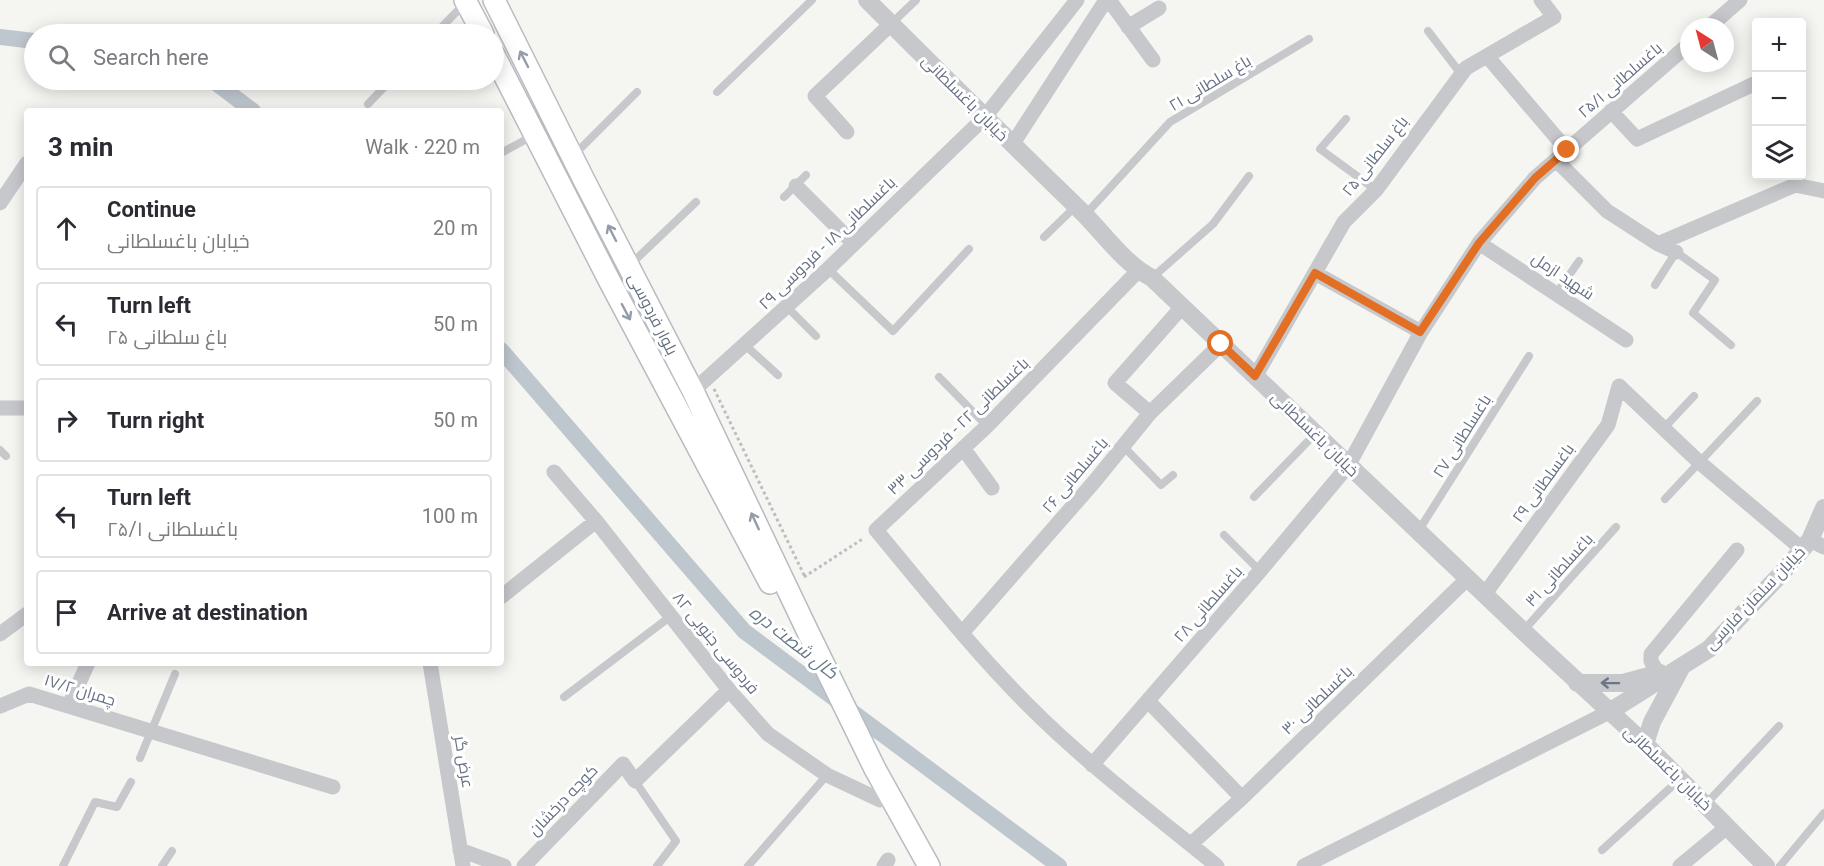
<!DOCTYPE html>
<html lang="en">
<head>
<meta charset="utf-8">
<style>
	body { margin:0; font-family:Roboto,Cairo,sans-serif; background:#f2f2f3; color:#2b2b33 }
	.controls { position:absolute; right:18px; top:18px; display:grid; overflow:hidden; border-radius:6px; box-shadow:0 3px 15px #0003 }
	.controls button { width:54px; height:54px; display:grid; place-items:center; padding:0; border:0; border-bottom:2px solid #e1e1e2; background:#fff; color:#2b2b33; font:30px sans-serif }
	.compass { position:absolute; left:1680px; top:18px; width:54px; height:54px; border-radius:50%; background:#fff; box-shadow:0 3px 15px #0003; rotate:324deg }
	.stop { position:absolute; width:18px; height:18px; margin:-14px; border:4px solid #e36f25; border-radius:50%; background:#fff }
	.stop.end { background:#e36f25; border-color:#fff; box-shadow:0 2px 6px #0008 }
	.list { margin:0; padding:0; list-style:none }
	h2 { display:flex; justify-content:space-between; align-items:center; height:78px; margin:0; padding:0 24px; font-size:26px }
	h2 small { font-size:20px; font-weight:400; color:#7c7c81 }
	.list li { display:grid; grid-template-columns:39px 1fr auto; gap:18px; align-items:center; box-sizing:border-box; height:84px; margin:0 12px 12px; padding:0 12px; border:2px solid #e1e1e2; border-radius:6px }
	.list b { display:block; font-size:22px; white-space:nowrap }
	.list p { margin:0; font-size:20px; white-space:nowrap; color:#7c7c81 }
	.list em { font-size:20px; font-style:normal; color:#7c7c81 }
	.icon { flex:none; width:33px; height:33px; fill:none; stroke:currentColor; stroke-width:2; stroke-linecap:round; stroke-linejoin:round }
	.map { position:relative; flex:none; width:1824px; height:866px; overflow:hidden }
	.search { position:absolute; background:#fff; box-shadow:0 3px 15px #0003; left:24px; top:24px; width:480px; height:66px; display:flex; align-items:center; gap:15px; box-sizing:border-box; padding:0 21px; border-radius:33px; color:#7c7c81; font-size:22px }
	.panel { position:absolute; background:#fff; box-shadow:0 3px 15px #0003; left:24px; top:108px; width:480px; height:558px; border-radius:6px }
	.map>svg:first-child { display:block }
</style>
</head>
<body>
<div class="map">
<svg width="1824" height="866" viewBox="0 0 1824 866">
	<rect width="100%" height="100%" fill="#f5f6f2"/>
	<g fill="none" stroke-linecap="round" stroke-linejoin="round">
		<path stroke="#bfc7ce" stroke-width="16" d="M 0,37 L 34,41
			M 212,80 L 253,111
			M 501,350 L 744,631 L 1059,866"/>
		<g stroke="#b8bbc0" stroke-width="24">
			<path id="secondary" d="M 465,0 L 483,34
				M 494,0 L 585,182 L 693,391 L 807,630 L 875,769 L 929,866
				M 494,55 L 610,282 L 770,583"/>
		</g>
		<path stroke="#bdbec1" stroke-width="3" stroke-dasharray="3 3" stroke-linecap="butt" d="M 714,389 L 805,577
			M 804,577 L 864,538"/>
		<path stroke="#c6c8cc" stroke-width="8" d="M 892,23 L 916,0
			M 1428,31 L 1461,74
			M 435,34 L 465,3
			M 717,92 L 812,0
			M 368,104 L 391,80
			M 1346,119 L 1320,149 L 1376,190
			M 501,153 L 534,135
			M 575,154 L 637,92
			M 784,197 L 806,175
			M 1085,215 L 1170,122 L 1309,39
			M 1044,237 L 1076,206
			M 630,265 L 696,202
			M 828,269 L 893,331 L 969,249
			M 1153,277 L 1213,224 L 1249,176
			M 1655,285 L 1676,252 L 1715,280 L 1693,313 L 1731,345
			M 1556,294 L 1579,261
			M 787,307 L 816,336
			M 745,345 L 778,375
			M 939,377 L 987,426
			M 1664,428 L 1694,396
			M 1123,446 L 1161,485 L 1173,475
			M 0,450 L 6,456
			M 1254,497 L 1315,434
			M 1665,499 L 1757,401
			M 1419,530 L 1529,356
			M 1224,535 L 1260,571
			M 1524,630 L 1616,527
			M 564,697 L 671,616
			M 140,758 L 175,674
			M 635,781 L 676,841 L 657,866
			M 1705,805 L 1779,726
			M 1602,850 L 1680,779
			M 63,866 L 95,802 L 117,807 L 131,782
			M 162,866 L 172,851
			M 748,866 L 827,775
			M 1780,866 L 1824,813"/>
		<path stroke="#c6c8cc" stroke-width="15" d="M 1109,0 L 1153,60
			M 1128,27 L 1159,8
			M 1709,27 L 1740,0
			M 1487,56 L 1567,150
			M 1611,111 L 1637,139 L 1756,83
			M 847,132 L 815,96 L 891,24
			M 1012,145 L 1106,0
			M 1556,160 L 1607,211 L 1658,244 L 1676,252
			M 796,186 L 853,243
			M 0,203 L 27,163
			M 1479,243 L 1626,340
			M 1658,244 L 1795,185 L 1824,191
			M 1138,271 L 987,426 L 876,530 C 926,590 974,651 1029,706 C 1087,764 1153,814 1217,866
			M 1315,273 L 1421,332
			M 1255,377 L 1344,222 L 1376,190 L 1466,68 L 1554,17 L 1541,0
			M 693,391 L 828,269 L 984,118 L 1077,0
			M 0,408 L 27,408
			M 1150,413 L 1115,383 L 1182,307
			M 963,448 L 992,488
			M 554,472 L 596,521 L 729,690 L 768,734 L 827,775 L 880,800
			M 1810,540 L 1824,547
			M 1484,595 L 1608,425 L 1619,386 L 1699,462 L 1802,549
			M 501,597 L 596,521
			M 962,633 L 1094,482 L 1150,413 L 1221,344
			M 0,634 L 27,614
			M 430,663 L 463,866
			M 1658,673 L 1651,661 L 1651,654 L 1737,550
			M 1148,701 L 1242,798
			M 69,705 L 88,663
			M 0,706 L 29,694 L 333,787
			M 1092,765 L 1260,571 L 1348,466 L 1421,332 L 1479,243 L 1535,178 L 1689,44
			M 1191,844 L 1242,798 L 1467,579
			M 460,850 L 504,866
			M 524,866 L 623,764 L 635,781 L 729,690
			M 884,866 L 888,860
			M 1304,866 L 1609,712
			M 1680,866 L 1727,827"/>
		<path stroke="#c6c8cc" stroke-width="18" d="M 867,0 C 937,70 1008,140 1079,209 C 1103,232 1123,263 1152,278 L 1523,631 L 1645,744 L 1766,866
			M 1577,683 L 1623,683 L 1660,673
			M 1609,712 L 1709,649 L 1781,574 L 1810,540 L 1824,508
			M 1645,744 L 1652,722 L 1681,668"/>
		<use href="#secondary" stroke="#fff" stroke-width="21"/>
	</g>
	<defs><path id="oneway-shaft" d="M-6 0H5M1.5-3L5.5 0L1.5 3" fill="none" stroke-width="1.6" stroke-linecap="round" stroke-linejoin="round" transform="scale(1.5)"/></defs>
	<g stroke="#939ca8">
		<use href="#oneway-shaft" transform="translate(524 59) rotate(-117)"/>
		<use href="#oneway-shaft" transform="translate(612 233) rotate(-117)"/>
		<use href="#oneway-shaft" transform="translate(626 312) rotate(62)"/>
		<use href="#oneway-shaft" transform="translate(755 521) rotate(-115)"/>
	</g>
	<use stroke="#6a7587" href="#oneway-shaft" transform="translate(1610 683) rotate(-179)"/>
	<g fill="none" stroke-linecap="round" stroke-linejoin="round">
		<path stroke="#e36f25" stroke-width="8" d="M 1221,344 L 1255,376 L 1315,273 L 1420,332 L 1479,243 L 1535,178 L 1567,150"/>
	</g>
	<g text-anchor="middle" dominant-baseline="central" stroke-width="6" stroke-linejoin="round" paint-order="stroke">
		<g font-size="16" fill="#657183" stroke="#fff">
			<text transform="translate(1620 80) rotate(-41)">باغسلطانی ۲۵/۱</text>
			<text transform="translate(1210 83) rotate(-31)">باغ سلطانی ۲۱</text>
			<text transform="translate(965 98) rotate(45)">خیابان باغسلطانی</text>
			<text transform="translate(1375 156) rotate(-52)">باغ سلطانی ۲۵</text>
			<text transform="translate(827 243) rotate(-44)">باغسلطانی ۱۸ - فردوسی ۲۹</text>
			<text transform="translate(1563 276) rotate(34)">شهید ازمل</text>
			<text transform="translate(653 314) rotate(63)">بلوار فردوسی</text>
			<text transform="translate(958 426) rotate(-44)">باغسلطانی ۲۲ - فردوسی ۳۳</text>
			<text transform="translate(1315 434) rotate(44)">خیابان باغسلطانی</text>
			<text transform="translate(1462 436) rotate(-58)">باغسلطانی ۲۷</text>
			<text transform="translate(1075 475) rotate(-50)">باغسلطانی ۲۶</text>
			<text transform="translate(1543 483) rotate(-54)">باغسلطانی ۲۹</text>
			<text transform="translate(1559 570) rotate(-48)">باغسلطانی ۳۱</text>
			<text transform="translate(1755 598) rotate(-46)">خیابان سلمان فارسی</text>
			<text transform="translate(1208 604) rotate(-49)">باغسلطانی ۲۸</text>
			<text transform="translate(716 643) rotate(51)">فردوسی جنوبی ۸۲</text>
			<text transform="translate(80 690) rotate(17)">چمران ۱۷/۲</text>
			<text transform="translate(1317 700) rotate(-44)">باغسلطانی ۳۰</text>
			<text transform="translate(464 762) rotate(81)">عرض گر</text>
			<text transform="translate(1668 768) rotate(44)">خیابان باغسلطانی</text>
			<text transform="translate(563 800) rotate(-46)">کوچه درخشان</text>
		</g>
		<g font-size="18" font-style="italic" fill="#657987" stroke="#fff">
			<text transform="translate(794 642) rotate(38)">کال شصت دره</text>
		</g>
	</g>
</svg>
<div class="controls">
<button>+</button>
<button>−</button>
<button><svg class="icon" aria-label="layers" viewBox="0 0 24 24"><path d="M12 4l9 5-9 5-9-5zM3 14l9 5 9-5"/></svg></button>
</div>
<svg class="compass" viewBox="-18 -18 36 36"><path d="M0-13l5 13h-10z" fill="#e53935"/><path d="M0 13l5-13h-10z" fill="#7c7c81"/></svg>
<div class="stop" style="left:1221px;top:344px"></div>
<div class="stop end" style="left:1567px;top:150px"></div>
<div class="search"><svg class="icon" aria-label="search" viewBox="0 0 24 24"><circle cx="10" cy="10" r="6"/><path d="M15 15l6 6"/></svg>Search here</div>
<section class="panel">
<h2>3 min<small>Walk · 220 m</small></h2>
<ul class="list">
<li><svg class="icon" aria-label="ahead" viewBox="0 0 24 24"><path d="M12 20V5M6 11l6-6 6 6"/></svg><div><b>Continue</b><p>خیابان باغسلطانی</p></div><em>20 m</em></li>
<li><svg class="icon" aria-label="left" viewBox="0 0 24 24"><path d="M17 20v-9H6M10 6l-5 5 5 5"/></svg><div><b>Turn left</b><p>باغ سلطانی ۲۵</p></div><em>50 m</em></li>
<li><svg class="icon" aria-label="right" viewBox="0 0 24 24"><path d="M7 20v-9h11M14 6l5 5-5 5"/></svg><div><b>Turn right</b></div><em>50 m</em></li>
<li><svg class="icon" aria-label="left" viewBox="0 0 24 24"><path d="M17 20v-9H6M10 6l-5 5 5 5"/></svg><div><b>Turn left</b><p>باغسلطانی ۲۵/۱</p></div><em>100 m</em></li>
<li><svg class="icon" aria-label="arrive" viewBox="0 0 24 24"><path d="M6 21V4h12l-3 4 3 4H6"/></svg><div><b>Arrive at destination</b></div></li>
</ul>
</section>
</div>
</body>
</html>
